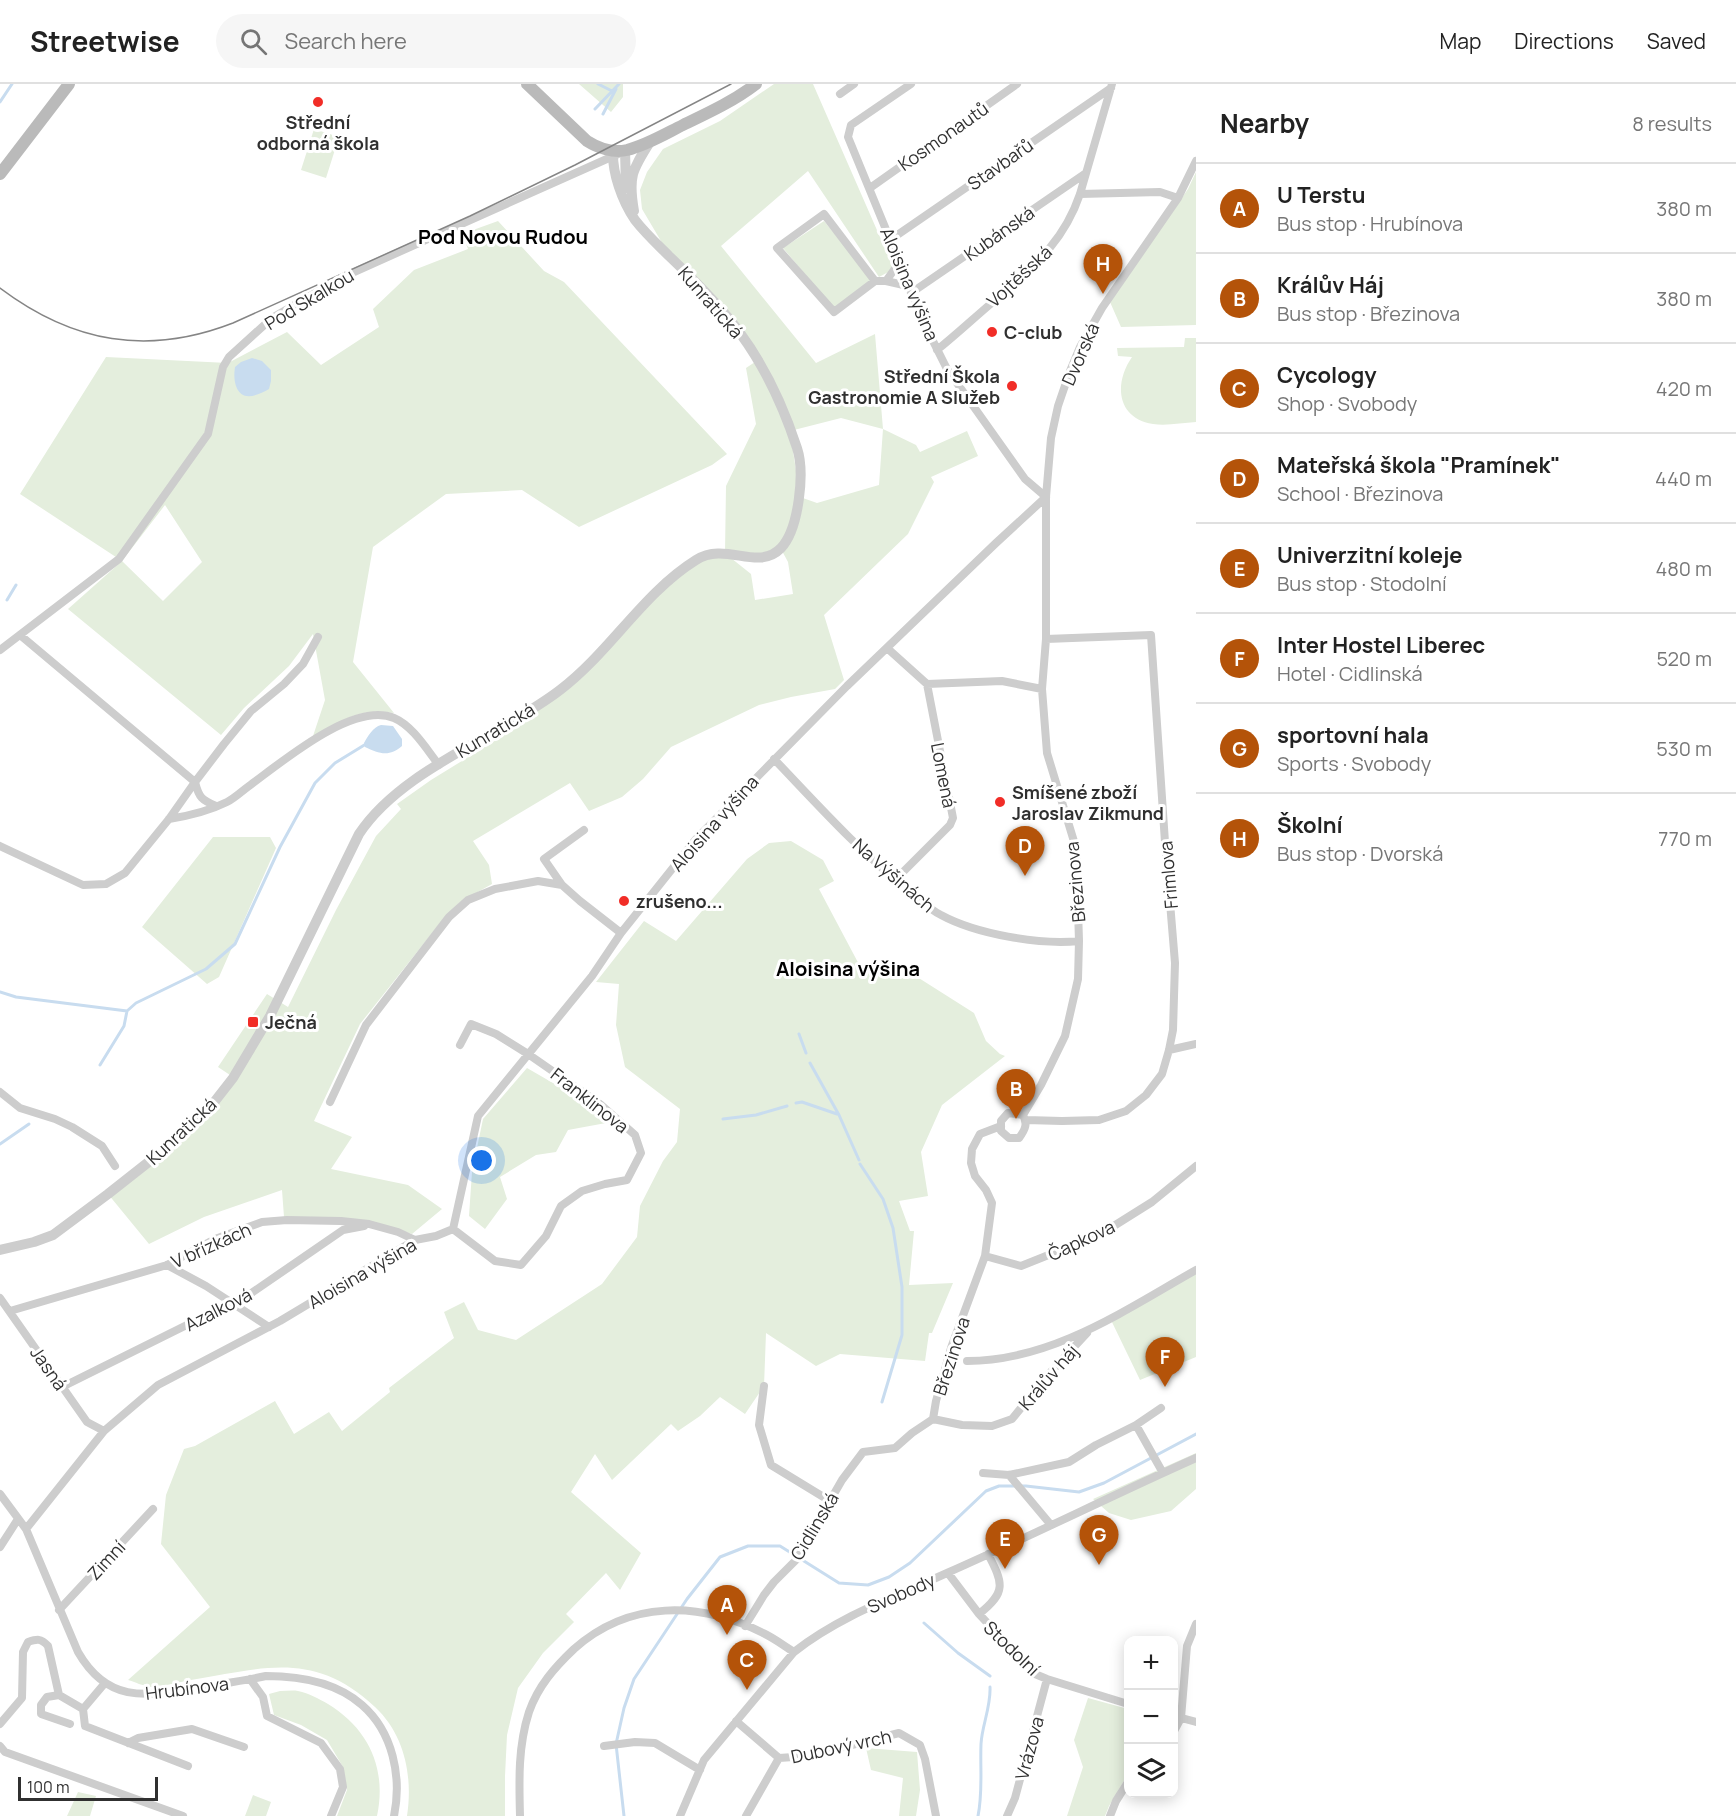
<!DOCTYPE html>
<html lang="en">
<head>
<meta charset="utf-8">
<style>
	body { margin:0; font-family:Manrope,sans-serif; background:#f6f6f6; color:#222 }
	.controls { position:absolute; right:18px; bottom:18px; display:grid; overflow:hidden; border-radius:12px; box-shadow:0 3px 15px #0003 }
	.controls button { width:54px; height:54px; display:grid; place-items:center; padding:0; border:0; border-bottom:2px solid #e0e0e0; background:#fff; color:#222; font:30px sans-serif }
	.scale { position:absolute; left:18px; bottom:15px; width:140px; box-sizing:border-box; padding-left:6px; border:3px solid #303030; border-top:0; font-size:16px; line-height:21px; white-space:nowrap; color:#303030; -webkit-text-stroke:4px #fff; paint-order:stroke }
	.you { position:absolute; left:482px; top:1077px; width:21px; height:21px; margin:-15px; border:4px solid #fff; border-radius:50%; background:#1a73e8; box-shadow:0 0 0 9px #1a73e833 }
	.badge { display:grid; place-items:center; width:39px; height:39px; border-radius:50%; background:#b45309; color:#fff; font-size:20px; font-weight:700 }
	.pin { position:absolute; translate:-50% -50px; filter:drop-shadow(0 2px 3px #0008) }
	.pin::after { content:''; position:absolute; top:32px; width:21px; height:18px; background:inherit; clip-path:polygon(0 0,100% 0,50% 100%) }
	.list { margin:0; padding:0; list-style:none }
	h2 { display:flex; justify-content:space-between; align-items:center; height:78px; margin:0; padding:0 24px; font-size:26px }
	h2 small { font-size:20px; font-weight:400; color:#767676 }
	.list li { display:grid; grid-template-columns:39px 1fr auto; gap:18px; align-items:center; box-sizing:border-box; height:90px; padding:0 24px; border-top:2px solid #e0e0e0 }
	.list b { display:block; font-size:22px; white-space:nowrap }
	.list p { margin:0; font-size:20px; white-space:nowrap; color:#767676 }
	.list em { font-size:20px; font-style:normal; color:#767676 }
	.icon { flex:none; width:33px; height:33px; fill:none; stroke:currentColor; stroke-width:2; stroke-linecap:round; stroke-linejoin:round }
	.map { position:relative; flex:none; width:1196px; height:1732px; overflow:hidden }
	header { display:flex; align-items:center; gap:36px; box-sizing:border-box; height:84px; padding:0 30px; background:#fff; border-bottom:2px solid #e0e0e0 }
	header strong { font-size:28px }
	nav { display:flex; gap:33px; margin-inline-start:auto; font-size:21px }
	.search { width:420px; height:54px; background:#f6f6f6; display:flex; align-items:center; gap:15px; box-sizing:border-box; padding:0 21px; border-radius:33px; color:#767676; font-size:22px }
	main { display:flex }
	aside { flex:1; background:#fff }
	.map>svg:first-child { display:block }
</style>
</head>
<body>
<header>
<strong>Streetwise</strong>
<div class="search"><svg class="icon" aria-label="search" viewBox="0 0 24 24"><circle cx="10" cy="10" r="6"/><path d="M15 15l6 6"/></svg>Search here</div>
<nav><a>Map</a><a>Directions</a><a>Saved</a></nav>
</header>
<main>
<div class="map">
<svg width="1196" height="1732" viewBox="0 0 1196 1732">
	<rect width="100%" height="100%" fill="#fff"/>
	<path fill="#e4eedd" fill-rule="evenodd" d="M 579,0 L 623,0 L 623,13 L 611,28 Z
		M 774,0 L 813,0 L 894,185 L 879,193 L 808,87 L 721,162 L 816,279 L 875,250 L 883,345 L 916,361 L 920,368 L 967,347 L 978,372 L 931,393 L 934,398 L 908,450 L 824,531 L 844,596 L 835,605 L 791,613 L 759,621 L 671,663 L 643,695 L 622,713 L 589,727 L 570,699 L 473,757 L 489,781 L 492,800 L 460,818 L 444,834 L 360,940 L 314,1037 L 352,1053 L 331,1085 L 408,1101 L 442,1125 L 412,1150 L 385,1141 L 284,1133 L 282,1106 L 204,1133 L 149,1160 L 108,1110 L 179,1054 L 233,993 L 218,983 L 267,910 L 288,923 L 336,826 L 376,752 L 401,725 L 397,720 L 431,696 L 522,640 L 519,632 L 560,606 L 694,477 L 725,469 L 726,402 L 756,340 L 746,284 L 758,276 L 671,174 L 642,125 L 640,106 L 647,88 L 663,65 L 720,37 ZM 841,334 L 883,345 L 879,401 L 817,419 L 800,413 L 790,347 ZM 781,465 L 788,478 L 793,510 L 755,516 L 751,490 L 726,470 L 768,473 Z
		M 314,45 L 339,53 L 326,94 L 301,86 Z
		M 1196,88 L 1196,241 L 1121,243 L 1110,218 L 1188,105 Z
		M 498,137 L 544,187 L 564,198 L 727,370 L 712,381 L 579,443 L 522,406 L 446,410 L 373,463 L 353,578 L 394,629 C 358,624 344,636 313,652 L 325,616 L 313,550 L 289,582 L 244,624 L 221,651 L 68,525 L 122,477 L 20,410 L 106,273 L 228,279 L 287,248 L 321,281 L 379,243 L 373,225 L 414,186 L 468,165 L 462,150 ZM 165,421 L 202,478 L 163,517 L 122,477 Z
		M 824,137 L 873,197 L 835,226 L 783,164 Z
		M 1185,254 L 1196,254 L 1196,338 C 1182,339 1166,342 1153,340 C 1116,334 1114,299 1132,273 L 1118,272 L 1117,264 L 1184,263 Z
		M 213,753 L 270,753 L 276,764 L 219,893 L 207,900 L 142,843 Z
		M 791,757 L 823,776 L 834,797 L 819,805 L 862,886 L 876,880 L 903,884 L 974,929 L 986,957 L 1000,970 L 1005,972 L 942,1021 L 921,1068 L 928,1112 L 899,1117 L 910,1147 L 914,1147 L 909,1201 L 953,1199 L 932,1249 L 929,1249 L 925,1277 L 840,1270 L 816,1282 L 766,1249 L 764,1302 L 745,1330 L 720,1313 L 700,1332 L 678,1347 L 671,1340 L 612,1396 L 595,1370 L 571,1408 L 641,1469 L 620,1506 L 606,1489 L 566,1530 L 574,1538 L 543,1569 L 518,1604 L 507,1651 L 505,1692 L 505,1732 L 407,1732 C 413,1693 405,1651 375,1623 C 314,1566 264,1584 191,1596 C 178,1598 163,1603 150,1603 C 143,1602 135,1598 128,1596 L 210,1523 L 161,1460 L 166,1411 L 184,1365 L 195,1362 L 275,1317 L 294,1350 L 329,1328 L 342,1347 L 390,1308 L 389,1304 L 454,1254 L 444,1228 L 464,1218 L 478,1246 L 516,1256 L 602,1200 L 637,1153 L 640,1122 L 663,1077 L 677,1058 L 680,1025 L 625,983 L 616,941 L 619,900 L 596,898 L 644,837 L 676,857 L 747,775 L 769,759 Z
		M 527,984 L 591,1021 L 606,1039 L 568,1046 L 556,1068 L 536,1071 L 500,1093 L 507,1115 L 485,1145 L 469,1132 L 472,1088 L 483,1035 Z
		M 1196,1186 L 1196,1273 L 1140,1296 L 1110,1234 Z
		M 1196,1369 L 1196,1405 L 1171,1427 L 1131,1436 L 1109,1429 L 1093,1415 Z
		M 280,1607 C 286,1607 293,1606 298,1607 C 309,1609 319,1615 328,1620 C 369,1645 387,1685 377,1732 L 337,1732 L 347,1706 L 343,1683 L 327,1656 L 301,1641 L 274,1631 L 269,1610 Z
		M 1088,1614 L 1128,1625 L 1128,1690 L 1109,1722 L 1105,1732 L 1067,1732 L 1083,1683 L 1074,1656 Z
		M 866,1664 L 917,1668 L 920,1706 L 916,1732 L 899,1732 L 903,1694 L 871,1686 Z
		M 78,1708 L 96,1712 L 90,1732 L 67,1732 Z
		M 253,1711 L 271,1718 L 266,1732 L 245,1732 Z"/>
	<path fill="#c8dcef" d="M 252,274 L 262,277 L 271,286 L 271,297 L 269,305 C 258,311 242,319 236,302 C 234,295 234,291 235,283 L 241,278 Z
		M 381,641 L 393,642 L 402,655 L 402,662 C 390,673 379,670 365,663 L 364,659 C 368,652 373,643 381,641 Z"/>
	<g fill="none" stroke-linecap="round" stroke-linejoin="round">
		<path stroke="#c8dcef" stroke-width="3" d="M 598,0 L 612,7
			M 0,18 L 12,0
			M 595,25 L 619,0
			M 603,30 L 616,5
			M 7,516 L 16,501
			M 0,908 L 16,913 L 127,927
			M 799,950 L 806,969
			M 810,979 L 839,1031 L 859,1076
			M 100,981 L 124,942 L 127,927 L 136,919 L 206,885 L 235,860 L 280,763 L 315,699 L 335,679 L 366,660
			M 796,1019 L 802,1018 L 837,1030
			M 723,1035 L 756,1031 L 787,1022
			M 0,1060 L 29,1040
			M 860,1080 L 883,1115 L 893,1144 L 902,1203 L 902,1251 L 882,1318
			M 924,1539 L 958,1569 L 990,1592
			M 624,1732 L 616,1660 L 624,1624 L 634,1595 L 687,1515 L 720,1473 L 748,1462 L 780,1462 L 839,1499 L 868,1501 L 889,1493 L 910,1479 L 986,1407 L 999,1402 L 1026,1402 L 1079,1408 L 1104,1399 L 1196,1350
			M 978,1732 C 983,1708 980,1684 981,1660 C 982,1641 991,1623 990,1603"/>
		<path stroke="#cdcdcd" stroke-width="8" d="M 911,0 L 851,41 L 848,53 L 926,243 L 947,285 L 1025,395 L 1046,413
			M 840,10 L 854,0
			M 870,104 L 1017,0
			M 1080,110 L 1160,108 L 1178,114
			M 890,156 L 1111,4
			M 875,197 L 824,130 L 777,164 L 834,228 L 875,197 L 886,197 L 908,202
			M 886,197 L 899,179
			M 911,209 L 1086,89
			M 937,266 C 957,250 975,233 994,217 C 1032,183 1063,160 1080,110 L 1112,0
			M 887,564 L 927,600 L 1002,597 L 1042,605
			M 0,566 L 119,475 L 208,350 L 223,283 L 229,273 L 272,234 L 343,193 L 618,70
			M 774,675 C 817,720 859,767 908,806 C 918,814 929,825 941,831 C 976,850 1039,861 1079,857
			M 216,722 C 202,716 199,714 195,698 L 224,660 L 251,627 L 284,600 L 303,580 L 318,553
			M 169,735 C 188,732 209,727 227,718 C 235,714 242,707 249,702 C 282,678 353,617 394,634 C 413,642 427,666 439,681
			M 0,762 L 83,801 L 106,800 L 125,789 L 169,735 L 195,698 L 20,551
			M 895,796 L 950,741 L 953,734 L 927,600
			M 562,801 L 544,775 L 584,746
			M 1169,966 L 1196,960
			M 0,1008 L 20,1024 L 55,1035 L 72,1043 L 102,1062 L 115,1082
			M 330,1018 L 366,941 L 449,833 L 468,816 L 495,805 L 538,797 L 562,801 L 580,817 L 621,849
			M 1008,1029 L 1023,1031 C 1028,1040 1025,1046 1019,1054 L 1009,1054 L 1001,1047 L 1001,1037 Z
			M 1023,1031 L 1041,1001 L 1065,952 L 1078,895 L 1079,857 L 1076,764 L 1047,669 L 1042,605 L 1046,555 L 1046,413 L 1051,354 L 1058,322 L 1070,287 L 1080,263 L 1102,224 L 1178,114 L 1196,77
			M 1026,1036 L 1062,1037 L 1099,1036 L 1126,1027 L 1146,1011 L 1162,990 L 1169,966 L 1173,946 L 1175,879 L 1165,758 L 1151,551 L 1046,555
			M 453,1145 L 495,1177 L 521,1181 L 546,1152 L 561,1122 L 582,1107 L 605,1100 L 627,1096 L 641,1069 L 635,1051 L 600,1020 L 528,970 L 496,950 L 471,940 L 460,961
			M 985,1172 L 1021,1182 L 1101,1150 L 1152,1118 L 1196,1082
			M 167,1181 L 206,1202 L 269,1243
			M 0,1214 L 87,1338 L 104,1347
			M 10,1227 L 167,1181 L 215,1155 L 262,1138 L 287,1136 L 341,1137 L 369,1140 L 398,1148 L 415,1156
			M 967,1277 C 1052,1277 1125,1226 1196,1186
			M 764,1302 L 759,1341 L 771,1381 L 830,1417
			M 62,1303 L 221,1224 L 234,1221 L 343,1146 L 364,1142
			M 933,1335 L 936,1317 L 951,1264 L 985,1172 L 992,1119 L 986,1106 L 975,1092 L 971,1079 L 972,1065 L 980,1050 L 1001,1042
			M 933,1335 L 962,1341 L 992,1342 L 1012,1335 L 1047,1292 L 1087,1249
			M 1136,1341 L 1163,1389
			M 983,1389 L 1009,1391 L 1069,1378 L 1096,1361 L 1136,1341 L 1161,1324
			M 1009,1391 L 1051,1441
			M 0,1410 L 26,1445 L 78,1568 C 108,1620 146,1612 197,1604 C 220,1600 243,1597 266,1592 C 299,1592 336,1598 362,1621 C 393,1648 402,1693 394,1732
			M 26,1445 L 104,1347 L 158,1301 L 280,1237 L 415,1156 L 436,1152 L 453,1145 L 478,1032 L 592,892 L 621,849 L 696,755 L 847,602 L 996,459 L 1046,413
			M 0,1463 L 18,1435
			M 948,1489 L 979,1530 L 1035,1590 L 1047,1595 L 1128,1620
			M 59,1526 L 153,1425
			M 979,1530 C 1007,1508 1003,1499 988,1470
			M 745,1542 L 764,1511 L 774,1498 L 796,1476 L 842,1396 L 863,1368 L 895,1364 L 912,1349 L 933,1335
			M 250,1595 L 263,1613 L 267,1632 L 321,1659 L 340,1685 L 343,1703 L 331,1732
			M 105,1599 L 83,1625 L 85,1642 L 188,1682
			M 1174,1632 L 1196,1638
			M 736,1637 L 779,1674 L 808,1672 L 899,1649 L 920,1661 L 925,1675 L 936,1732
			M 0,1640 L 22,1614 L 23,1568 L 28,1558 C 37,1555 41,1554 48,1562 L 59,1611
			M 70,1640 L 41,1630 L 41,1621 L 47,1613 L 59,1611 L 83,1625
			M 1174,1647 L 1181,1634 L 1187,1562 L 1196,1540
			M 128,1659 L 138,1654 L 192,1645 L 244,1663
			M 0,1662 L 5,1668 L 183,1732
			M 604,1662 L 635,1658 L 655,1659 L 700,1686
			M 520,1732 C 519,1696 518,1662 529,1628 C 538,1602 555,1583 574,1565 C 629,1516 699,1517 763,1549 C 774,1554 784,1562 794,1568
			M 680,1732 L 704,1676 L 794,1568 C 840,1532 894,1513 947,1489 C 1031,1452 1113,1411 1196,1374
			M 746,1732 L 779,1674
			M 1007,1732 L 1015,1714 L 1047,1595
			M 1110,1732 L 1116,1717 L 1128,1698"/>
		<path stroke="#cdcdcd" stroke-width="10" d="M 625,66 L 626,104
			M 634,127 C 628,93 632,86 650,58
			M 0,1166 L 34,1158 L 53,1151 L 108,1110 L 179,1054 L 208,1026 L 233,994 L 270,932 L 359,750 C 402,685 499,653 560,606 C 610,568 643,509 696,476 C 726,457 758,488 781,464 C 799,445 805,388 797,364 C 784,324 765,283 740,249 C 722,223 692,194 669,172 C 658,161 645,149 635,136 C 622,117 612,89 613,66"/>
		<path stroke="#bababa" stroke-width="12" d="M 527,0 L 587,57 C 598,64 613,69 627,66 C 647,61 665,50 683,41 C 708,29 734,17 756,0
			M 0,90 L 69,0"/>
		<path stroke="#858585" stroke-width="1.5" d="M 0,204 C 73,259 148,272 233,239 L 470,132 L 575,81 L 731,0"/>
	</g>
	<g fill="#f12d27" stroke="#fff" stroke-width="2">
		<circle cx="318" cy="18" r="6"/>
		<circle cx="992" cy="248" r="6"/>
		<circle cx="1012" cy="302" r="6"/>
		<circle cx="1000" cy="718" r="6"/>
		<circle cx="624" cy="817" r="6"/>
		<rect x="247" y="932" width="12" height="12" rx="3"/>
	</g>
	<g text-anchor="middle" dominant-baseline="central" stroke-width="6" stroke-linejoin="round" paint-order="stroke">
		<g font-size="18" font-weight="bold" fill="#303030" stroke="#fff" text-anchor="start">
			<text x="318" y="38" text-anchor="middle">Střední<tspan x="318" dy="21">odborná škola</tspan></text>
			<text x="1004" y="248">C-club</text>
			<text x="1000" y="292" text-anchor="end">Střední Škola<tspan x="1000" dy="21">Gastronomie A Služeb</tspan></text>
			<text x="1012" y="708">Smíšené zboží<tspan x="1012" dy="21">Jaroslav Zikmund</tspan></text>
			<text x="636" y="817">zrušeno...</text>
			<text x="265" y="938">Ječná</text>
		</g>
		<g font-size="18" fill="#303030" stroke="#fff">
			<text transform="translate(943 52) rotate(-35)">Kosmonautů</text>
			<text transform="translate(1000 80) rotate(-35)">Stavbařů</text>
			<text transform="translate(999 149) rotate(-35)">Kubánská</text>
			<text transform="translate(1019 192) rotate(-43)">Vojtěšská</text>
			<text transform="translate(910 200) rotate(67)">Aloisina výšina</text>
			<text transform="translate(309 215) rotate(-31)">Pod Skalkou</text>
			<text transform="translate(711 218) rotate(49)">Kunratická</text>
			<text transform="translate(1080 270) rotate(-66)">Dvorská</text>
			<text transform="translate(495 646) rotate(-31)">Kunratická</text>
			<text transform="translate(944 691) rotate(79)">Lomená</text>
			<text transform="translate(714 739) rotate(-48)">Aloisina výšina</text>
			<text transform="translate(894 791) rotate(41)">Na Výšinách</text>
			<text transform="translate(1168 791) rotate(-95)">Frimlova</text>
			<text transform="translate(1075 798) rotate(-95)">Březinova</text>
			<text transform="translate(590 1016) rotate(38)">Franklinova</text>
			<text transform="translate(181 1047) rotate(-43)">Kunratická</text>
			<text transform="translate(1081 1156) rotate(-25)">Čapkova</text>
			<text transform="translate(211 1161) rotate(-24)">V břízkách</text>
			<text transform="translate(362 1189) rotate(-30)">Aloisina výšina</text>
			<text transform="translate(218 1225) rotate(-27)">Azalková</text>
			<text transform="translate(951 1272) rotate(-72)">Březinova</text>
			<text transform="translate(49 1284) rotate(55)">Jasná</text>
			<text transform="translate(1048 1293) rotate(-49)">Králův háj</text>
			<text transform="translate(814 1442) rotate(-59)">Cidlinská</text>
			<text transform="translate(106 1476) rotate(-47)">Zimní</text>
			<text transform="translate(901 1509) rotate(-24)">Svobody</text>
			<text transform="translate(1012 1564) rotate(44)">Stodolní</text>
			<text transform="translate(187 1604) rotate(-7)">Hrubínova</text>
			<text transform="translate(841 1662) rotate(-12)">Dubový vrch</text>
			<text transform="translate(1029 1664) rotate(-75)">Vrázova</text>
		</g>
		<g font-size="20" font-weight="bold" fill="#000" stroke="#fff">
			<text x="503" y="152">Pod Novou Rudou</text>
			<text x="848" y="884">Aloisina výšina</text>
		</g>
	</g>
</svg>
<div class="controls">
<button>+</button>
<button>−</button>
<button><svg class="icon" aria-label="layers" viewBox="0 0 24 24"><path d="M12 4l9 5-9 5-9-5zM3 14l9 5 9-5"/></svg></button>
</div>
<div class="scale">100 m</div>
<div class="you"></div>
<div class="pin badge" style="left:727px;top:1551px">A</div>
<div class="pin badge" style="left:1016px;top:1035px">B</div>
<div class="pin badge" style="left:747px;top:1606px">C</div>
<div class="pin badge" style="left:1025px;top:792px">D</div>
<div class="pin badge" style="left:1005px;top:1485px">E</div>
<div class="pin badge" style="left:1165px;top:1303px">F</div>
<div class="pin badge" style="left:1099px;top:1481px">G</div>
<div class="pin badge" style="left:1103px;top:210px">H</div>
</div>
<aside>
<h2>Nearby<small>8 results</small></h2>
<ul class="list">
<li><span class="badge">A</span><div><b>U Terstu</b><p>Bus stop · Hrubínova</p></div><em>380 m</em></li>
<li><span class="badge">B</span><div><b>Králův Háj</b><p>Bus stop · Březinova</p></div><em>380 m</em></li>
<li><span class="badge">C</span><div><b>Cycology</b><p>Shop · Svobody</p></div><em>420 m</em></li>
<li><span class="badge">D</span><div><b>Mateřská škola &quot;Pramínek&quot;</b><p>School · Březinova</p></div><em>440 m</em></li>
<li><span class="badge">E</span><div><b>Univerzitní koleje</b><p>Bus stop · Stodolní</p></div><em>480 m</em></li>
<li><span class="badge">F</span><div><b>Inter Hostel Liberec</b><p>Hotel · Cidlinská</p></div><em>520 m</em></li>
<li><span class="badge">G</span><div><b>sportovní hala</b><p>Sports · Svobody</p></div><em>530 m</em></li>
<li><span class="badge">H</span><div><b>Školní</b><p>Bus stop · Dvorská</p></div><em>770 m</em></li>
</ul>
</aside>
</main>
</body>
</html>
